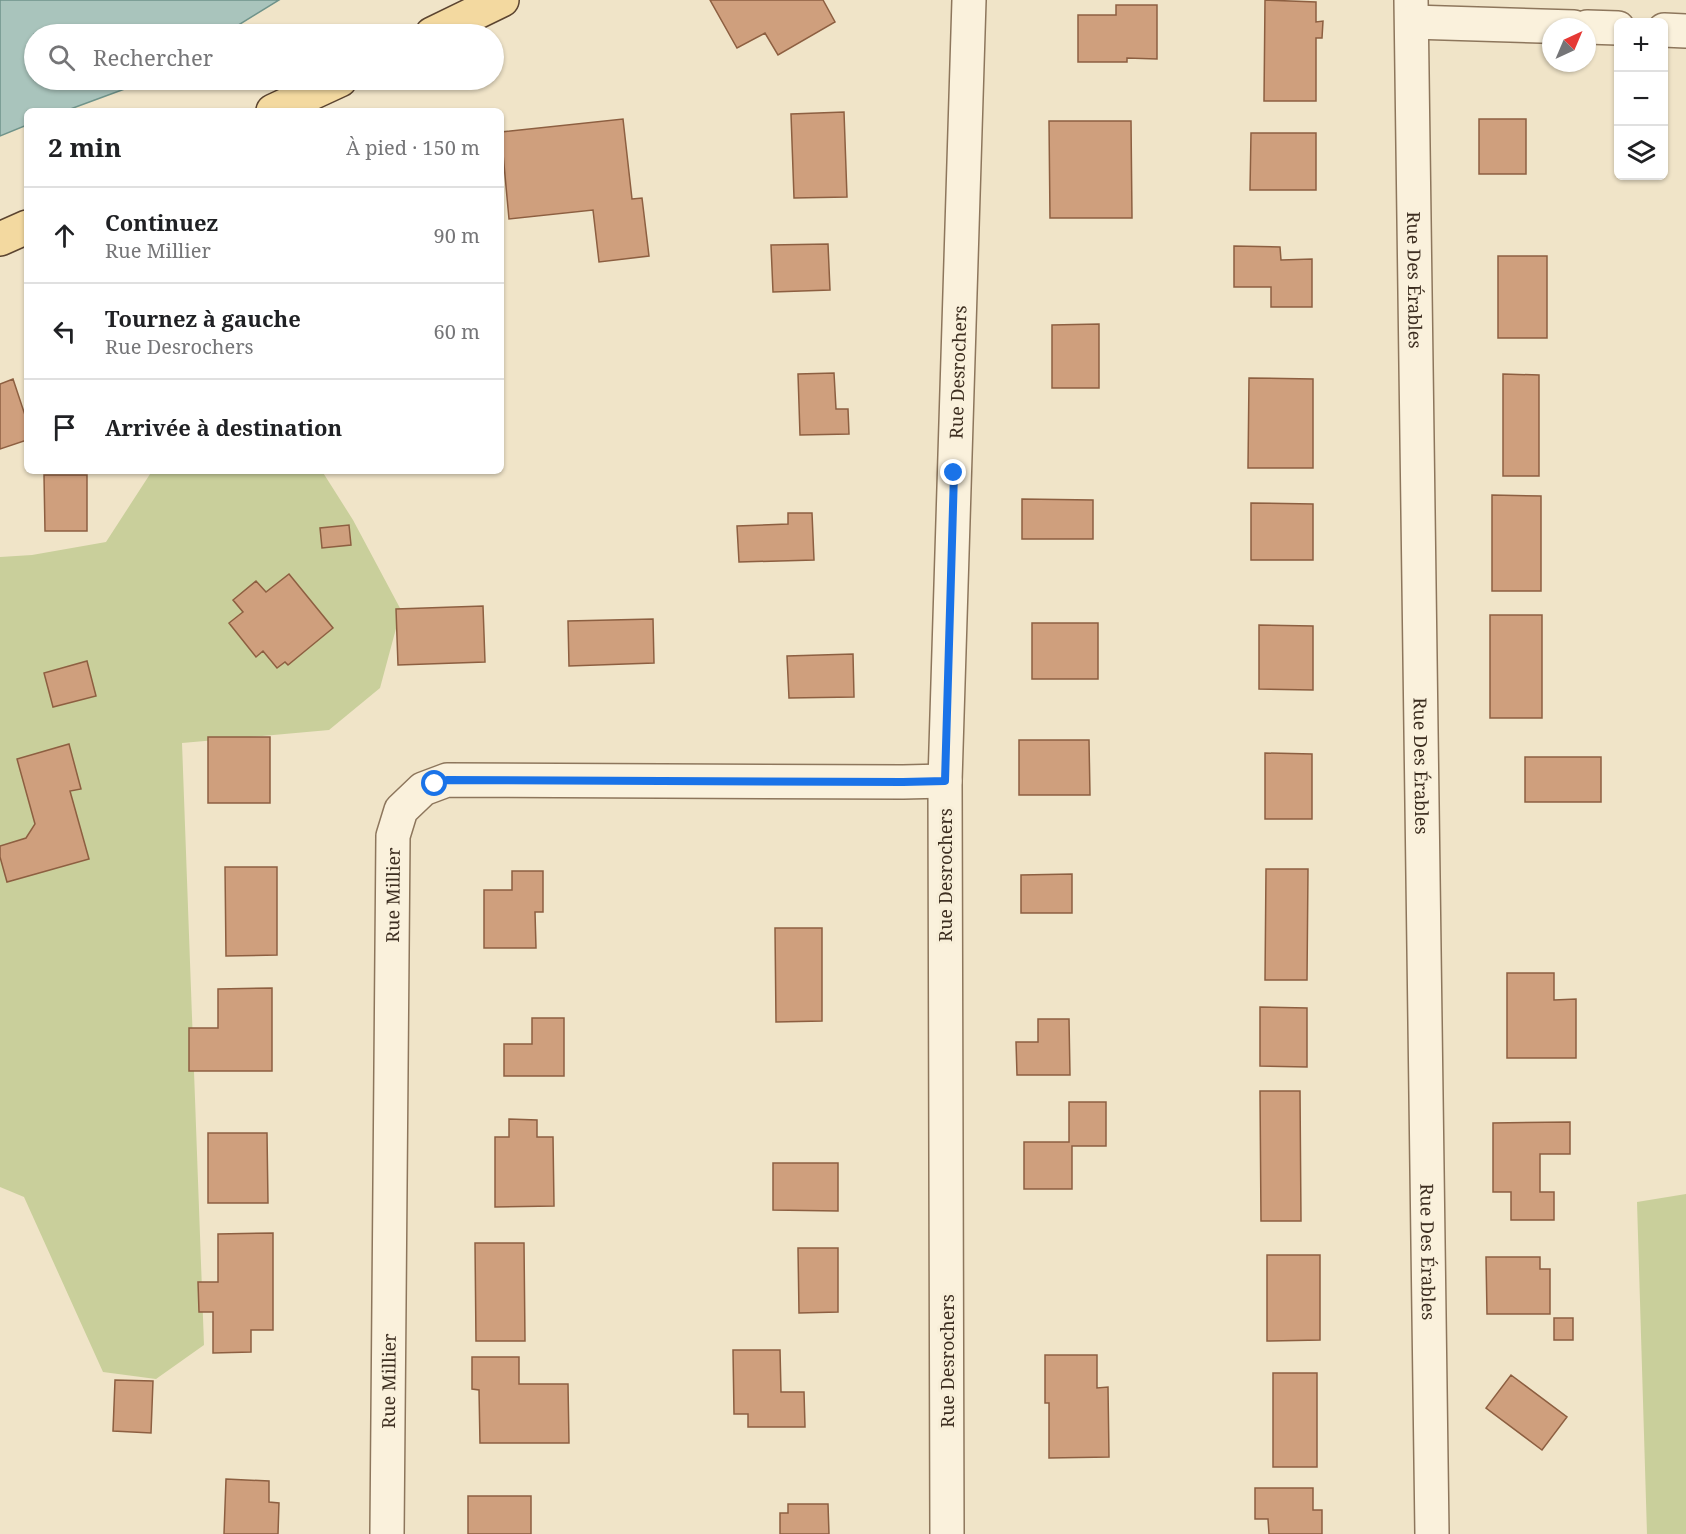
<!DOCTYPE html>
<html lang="fr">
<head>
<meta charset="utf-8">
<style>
	body { margin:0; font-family:"Noto Serif",serif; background:#f6f6f6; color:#202124 }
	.controls { position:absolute; right:18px; top:18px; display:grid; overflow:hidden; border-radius:9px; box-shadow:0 2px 4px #0004 }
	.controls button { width:54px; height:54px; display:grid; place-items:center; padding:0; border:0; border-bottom:2px solid #e0e0e0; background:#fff; color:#202124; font:30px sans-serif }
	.compass { position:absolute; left:1542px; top:18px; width:54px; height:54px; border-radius:50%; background:#fff; box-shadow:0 2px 4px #0004; rotate:44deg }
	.stop { position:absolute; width:18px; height:18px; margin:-14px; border:4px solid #1a73e8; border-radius:50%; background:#fff }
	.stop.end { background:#1a73e8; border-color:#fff; box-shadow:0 2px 6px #0008 }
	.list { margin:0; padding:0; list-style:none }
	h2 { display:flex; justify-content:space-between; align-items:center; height:78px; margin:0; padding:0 24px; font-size:26px }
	h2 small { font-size:20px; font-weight:400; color:#757577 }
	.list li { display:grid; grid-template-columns:39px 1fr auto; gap:18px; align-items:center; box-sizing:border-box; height:96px; padding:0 24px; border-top:2px solid #e0e0e0 }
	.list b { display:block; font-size:22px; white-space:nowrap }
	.list p { margin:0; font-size:20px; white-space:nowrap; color:#757577 }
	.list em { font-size:20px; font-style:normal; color:#757577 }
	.icon { flex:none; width:33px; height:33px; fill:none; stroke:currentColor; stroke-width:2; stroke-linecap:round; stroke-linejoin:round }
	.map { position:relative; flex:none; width:1686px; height:1534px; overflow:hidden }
	.search { position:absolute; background:#fff; box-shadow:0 2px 4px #0004; left:24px; top:24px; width:480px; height:66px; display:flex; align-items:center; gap:15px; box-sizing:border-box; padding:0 21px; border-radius:33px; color:#757577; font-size:22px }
	.panel { position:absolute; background:#fff; box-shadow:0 2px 4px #0004; left:24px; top:108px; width:480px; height:366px; border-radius:9px }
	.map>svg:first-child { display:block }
</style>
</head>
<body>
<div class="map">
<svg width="1686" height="1534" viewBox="0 0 1686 1534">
	<rect width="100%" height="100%" fill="#f0e4c8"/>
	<path fill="#c9cf9b" d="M 152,471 L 322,471 L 353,520 L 401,610 L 380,688 L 329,730 L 182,743 L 204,1345 L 156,1379 L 103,1372 L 24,1197 L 0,1187 L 0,557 L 32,555 L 106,542 Z
		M 1686,1194 L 1686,1534 L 1647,1534 L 1637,1202 Z"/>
	<path fill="#a9c4bc" stroke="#6f938a" stroke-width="1.5" d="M 0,0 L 279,0 L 224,34 L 34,34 L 34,80 L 149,80 L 65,111 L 27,111 L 27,125 L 0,136 Z"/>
	<path fill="#cf9f7d" stroke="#8d5f41" stroke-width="1.5" d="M 710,0 L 823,0 L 835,22 L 778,55 L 765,33 L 737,48 Z
		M 1265,0 L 1316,2 L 1316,22 L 1323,21 L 1322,38 L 1316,38 L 1316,101 L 1264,101 Z
		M 1116,5 L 1157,5 L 1157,59 L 1127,58 L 1127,62 L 1078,62 L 1078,15 L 1116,15 Z
		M 844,112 L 847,197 L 794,198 L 791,114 Z
		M 623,119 L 632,199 L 642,198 L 649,256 L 599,262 L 593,210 L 509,219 L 501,132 Z
		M 1479,119 L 1526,119 L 1526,174 L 1479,174 Z
		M 1049,121 L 1131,121 L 1132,218 L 1050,218 Z
		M 1251,133 L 1316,133 L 1316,190 L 1250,190 Z
		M 828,244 L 830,290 L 773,292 L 771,245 Z
		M 1234,246 L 1280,247 L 1281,260 L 1312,259 L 1312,307 L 1271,307 L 1271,287 L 1234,287 Z
		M 1498,256 L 1547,256 L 1547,338 L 1498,338 Z
		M 1099,324 L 1099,388 L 1052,388 L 1052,325 Z
		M 834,373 L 836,409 L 848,409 L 849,434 L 800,435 L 798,374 Z
		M 1503,374 L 1539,375 L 1539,476 L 1503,476 Z
		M 1249,378 L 1313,379 L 1313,468 L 1248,468 Z
		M 13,379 L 27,421 L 27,440 L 0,449 L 0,384 Z
		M 44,475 L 87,475 L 87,531 L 45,531 Z
		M 1492,495 L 1541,496 L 1541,591 L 1492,591 Z
		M 1022,499 L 1093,500 L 1093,539 L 1022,539 Z
		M 1251,503 L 1313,504 L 1313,560 L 1251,560 Z
		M 788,513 L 812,513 L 814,560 L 739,562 L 737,526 L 788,524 Z
		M 349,525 L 351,545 L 322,548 L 320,528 Z
		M 289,574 L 333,628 L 288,665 L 285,662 L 277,668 L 263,651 L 256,657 L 229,623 L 243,612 L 233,600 L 256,581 L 266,592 Z
		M 483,606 L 485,662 L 398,665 L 396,609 Z
		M 1490,615 L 1542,615 L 1542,718 L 1490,718 Z
		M 653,619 L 654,663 L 569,666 L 568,621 Z
		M 1032,623 L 1098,623 L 1098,679 L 1032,679 Z
		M 1259,625 L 1313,626 L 1313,690 L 1259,689 Z
		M 853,654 L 854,697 L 789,698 L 787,656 Z
		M 87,661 L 96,696 L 53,707 L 44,673 Z
		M 208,737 L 270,737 L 270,803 L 208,803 Z
		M 1019,740 L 1089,740 L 1090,795 L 1019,795 Z
		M 69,744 L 81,789 L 70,791 L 89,859 L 7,882 L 0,857 L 0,846 L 26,838 L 35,824 L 17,759 Z
		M 1265,753 L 1312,754 L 1312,819 L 1265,819 Z
		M 1525,757 L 1601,757 L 1601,802 L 1525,802 Z
		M 225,867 L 277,867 L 277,955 L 226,956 Z
		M 1266,869 L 1308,869 L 1307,980 L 1265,980 Z
		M 512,871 L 543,871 L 543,912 L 535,912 L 536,948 L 484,948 L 484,890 L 512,890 Z
		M 1072,874 L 1072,913 L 1021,913 L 1021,875 Z
		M 775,928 L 822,928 L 822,1021 L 776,1022 Z
		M 1507,973 L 1554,973 L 1554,1000 L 1576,999 L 1576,1058 L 1507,1058 Z
		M 272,988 L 272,1071 L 189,1071 L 189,1028 L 218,1028 L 218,989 Z
		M 1260,1007 L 1307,1008 L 1307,1067 L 1260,1066 Z
		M 532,1018 L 564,1018 L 564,1076 L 504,1076 L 504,1044 L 532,1044 Z
		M 1038,1019 L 1069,1019 L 1070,1075 L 1017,1075 L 1016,1042 L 1038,1042 Z
		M 1260,1091 L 1300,1091 L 1301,1221 L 1261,1221 Z
		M 1069,1102 L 1106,1102 L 1106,1146 L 1072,1146 L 1072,1189 L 1024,1189 L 1024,1142 L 1069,1142 Z
		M 509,1119 L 537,1120 L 537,1137 L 553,1137 L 554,1206 L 495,1207 L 495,1137 L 509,1137 Z
		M 1570,1122 L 1570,1154 L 1540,1154 L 1540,1192 L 1554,1192 L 1554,1220 L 1511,1220 L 1511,1192 L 1493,1192 L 1493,1123 Z
		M 208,1133 L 267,1133 L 268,1203 L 208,1203 Z
		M 773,1163 L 838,1163 L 838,1211 L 773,1210 Z
		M 273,1233 L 273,1330 L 251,1330 L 251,1352 L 213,1353 L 213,1312 L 199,1312 L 198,1282 L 218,1282 L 218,1234 Z
		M 475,1243 L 524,1243 L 525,1341 L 476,1341 Z
		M 798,1248 L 838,1248 L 838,1312 L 799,1313 Z
		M 1267,1255 L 1320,1255 L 1320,1340 L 1267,1341 Z
		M 1486,1257 L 1540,1257 L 1540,1269 L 1550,1269 L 1550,1314 L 1487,1314 Z
		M 1554,1318 L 1573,1318 L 1573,1340 L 1554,1340 Z
		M 733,1350 L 780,1350 L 781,1392 L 804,1392 L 805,1427 L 748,1427 L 748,1414 L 734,1414 Z
		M 1045,1355 L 1097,1355 L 1097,1388 L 1108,1387 L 1109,1457 L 1049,1458 L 1049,1403 L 1045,1403 Z
		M 472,1357 L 519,1357 L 519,1384 L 568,1384 L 569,1443 L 480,1443 L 479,1390 L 472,1389 Z
		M 1273,1373 L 1317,1373 L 1317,1467 L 1273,1467 Z
		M 1511,1375 L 1567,1417 L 1542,1450 L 1486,1408 Z
		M 115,1380 L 153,1381 L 151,1433 L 113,1431 Z
		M 226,1479 L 269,1481 L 269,1502 L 279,1503 L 278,1534 L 224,1534 Z
		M 1255,1488 L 1313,1488 L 1313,1510 L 1322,1510 L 1322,1534 L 1269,1534 L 1268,1519 L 1255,1519 Z
		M 468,1496 L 531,1496 L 531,1534 L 468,1534 Z
		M 788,1504 L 828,1504 L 829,1534 L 780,1534 L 780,1513 L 788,1513 Z"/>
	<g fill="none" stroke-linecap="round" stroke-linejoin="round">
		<g stroke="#8d765c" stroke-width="36">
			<g id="minor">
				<path id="s1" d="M 1411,0 L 1432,1534"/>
				<path d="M 1412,22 L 1574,27"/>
				<path d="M 1587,27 L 1618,28"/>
				<path d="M 1664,30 L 1686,31"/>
				<path id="s2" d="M 387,1534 L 393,836 L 401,810 L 423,789 L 447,780 L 903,782 L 945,781"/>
				<path id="s3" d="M 947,1534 L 945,781 L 969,0"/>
			</g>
		</g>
		<g stroke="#5b4430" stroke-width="36">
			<path id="major" d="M 432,34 L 502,0
				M 273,111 L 340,80
				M 0,239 L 27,227"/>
		</g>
		<use href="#minor" stroke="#faf1dc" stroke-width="33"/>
		<use href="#major" stroke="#f3d9a0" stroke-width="33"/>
	</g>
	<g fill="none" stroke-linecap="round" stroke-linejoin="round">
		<path stroke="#1a73e8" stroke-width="8" d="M 435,784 L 447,780 L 903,782 L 945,781 L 954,473"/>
	</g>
	<g text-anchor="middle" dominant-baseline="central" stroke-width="6" stroke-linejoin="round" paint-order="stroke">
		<g font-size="18" fill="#3d2e20" stroke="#f7eed8">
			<text stroke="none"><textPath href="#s1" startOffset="280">Rue Des Érables</textPath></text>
			<text stroke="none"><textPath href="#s3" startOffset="1162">Rue Desrochers</textPath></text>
			<text stroke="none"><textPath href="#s1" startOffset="766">Rue Des Érables</textPath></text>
			<text transform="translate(945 875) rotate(-90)">Rue Desrochers</text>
			<text stroke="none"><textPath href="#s2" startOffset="639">Rue Millier</textPath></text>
			<text stroke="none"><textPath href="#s1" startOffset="1252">Rue Des Érables</textPath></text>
			<text transform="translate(947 1361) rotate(-90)">Rue Desrochers</text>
			<text stroke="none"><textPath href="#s2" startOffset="153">Rue Millier</textPath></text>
		</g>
	</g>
</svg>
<div class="controls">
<button>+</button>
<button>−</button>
<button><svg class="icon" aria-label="layers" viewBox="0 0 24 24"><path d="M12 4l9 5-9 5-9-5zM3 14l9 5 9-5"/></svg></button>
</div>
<svg class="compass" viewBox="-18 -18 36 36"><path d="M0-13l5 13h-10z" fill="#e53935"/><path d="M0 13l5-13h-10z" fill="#757577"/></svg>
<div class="stop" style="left:435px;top:784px"></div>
<div class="stop end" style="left:954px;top:473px"></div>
<div class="search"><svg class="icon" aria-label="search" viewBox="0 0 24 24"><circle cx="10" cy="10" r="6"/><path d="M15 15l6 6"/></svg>Rechercher</div>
<section class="panel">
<h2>2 min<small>À pied · 150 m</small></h2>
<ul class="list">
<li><svg class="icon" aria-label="ahead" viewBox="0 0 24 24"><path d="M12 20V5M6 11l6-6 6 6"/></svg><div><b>Continuez</b><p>Rue Millier</p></div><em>90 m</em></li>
<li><svg class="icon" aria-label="left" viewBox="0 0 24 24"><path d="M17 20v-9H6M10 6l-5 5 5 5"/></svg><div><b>Tournez à gauche</b><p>Rue Desrochers</p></div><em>60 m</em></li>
<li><svg class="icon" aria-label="arrive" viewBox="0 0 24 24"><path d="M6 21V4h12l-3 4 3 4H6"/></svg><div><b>Arrivée à destination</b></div></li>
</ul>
</section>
</div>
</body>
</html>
